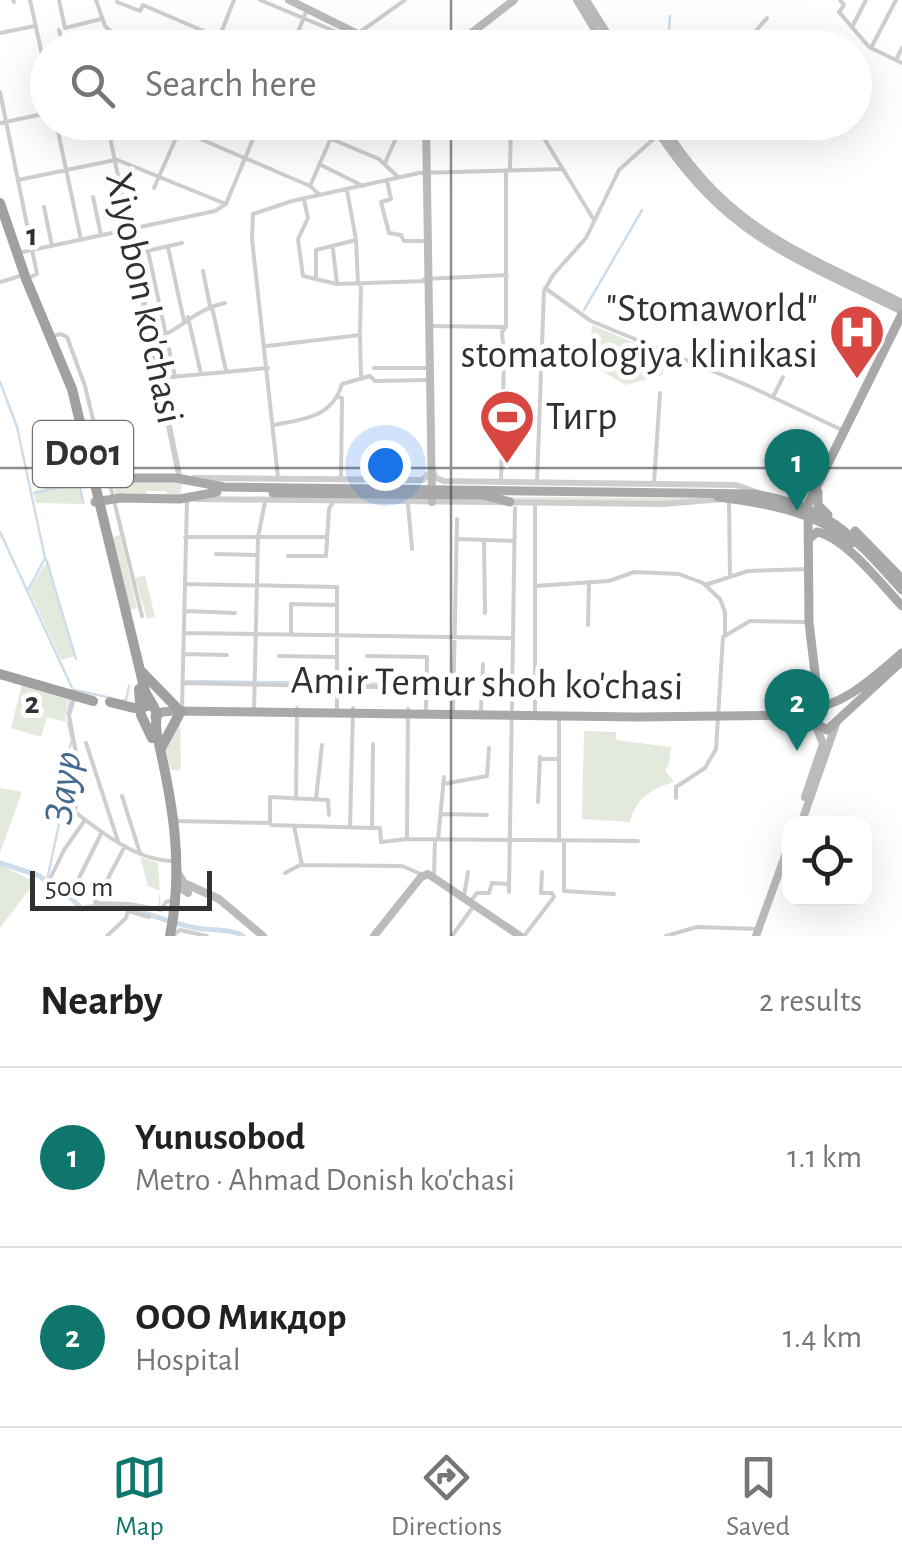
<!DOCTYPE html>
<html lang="en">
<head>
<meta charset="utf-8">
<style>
	body { margin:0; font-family:"Alegreya Sans",sans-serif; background:#f6f6f6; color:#222 }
	.controls { position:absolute; right:30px; bottom:30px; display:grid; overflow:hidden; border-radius:20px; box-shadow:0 10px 40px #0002 }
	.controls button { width:90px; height:90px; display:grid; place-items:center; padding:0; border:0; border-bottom:2px solid #e0e0e0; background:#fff; color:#222; font:50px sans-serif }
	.scale { position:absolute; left:30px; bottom:25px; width:182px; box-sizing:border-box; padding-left:10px; border:5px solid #313131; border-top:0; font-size:28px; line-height:35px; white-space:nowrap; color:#313131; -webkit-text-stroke:8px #fff; paint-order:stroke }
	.you { position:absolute; left:385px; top:465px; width:35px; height:35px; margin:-25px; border:8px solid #fff; border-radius:50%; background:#1a73e8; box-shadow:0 0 0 15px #1a73e833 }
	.badge { display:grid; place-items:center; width:65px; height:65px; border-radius:50%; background:#0f766e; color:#fff; font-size:32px; font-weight:700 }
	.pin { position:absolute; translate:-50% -82px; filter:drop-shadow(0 2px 5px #0008) }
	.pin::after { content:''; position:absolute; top:52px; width:35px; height:30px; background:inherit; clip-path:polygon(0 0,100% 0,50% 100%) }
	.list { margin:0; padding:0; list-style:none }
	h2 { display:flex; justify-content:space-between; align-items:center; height:130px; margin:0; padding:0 40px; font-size:42px }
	h2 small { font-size:32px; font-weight:400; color:#767676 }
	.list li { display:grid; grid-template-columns:65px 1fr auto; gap:30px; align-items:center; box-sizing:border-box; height:180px; padding:0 40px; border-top:2px solid #e0e0e0 }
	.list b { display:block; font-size:38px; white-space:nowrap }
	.list p { margin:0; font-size:32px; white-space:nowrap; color:#767676 }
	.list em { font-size:32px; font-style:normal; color:#767676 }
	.icon { flex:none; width:55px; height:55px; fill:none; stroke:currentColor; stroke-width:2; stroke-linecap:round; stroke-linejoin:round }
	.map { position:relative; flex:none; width:902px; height:936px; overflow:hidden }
	.search { position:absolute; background:#fff; box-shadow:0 10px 40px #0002; left:30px; right:30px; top:30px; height:110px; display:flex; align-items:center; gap:25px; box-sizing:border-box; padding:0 35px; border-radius:55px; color:#767676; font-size:38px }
	.sheet { height:490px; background:#fff }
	nav { display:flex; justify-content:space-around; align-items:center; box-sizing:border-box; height:140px; border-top:2px solid #e0e0e0; background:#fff; font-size:28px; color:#767676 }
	nav a { display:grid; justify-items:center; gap:5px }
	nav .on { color:#0f766e }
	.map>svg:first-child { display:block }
</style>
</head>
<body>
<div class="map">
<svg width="902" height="936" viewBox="0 0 902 936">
	<rect width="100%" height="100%" fill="#fff"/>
	<path fill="#e3e9dd" d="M 592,325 L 668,357 L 662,375 L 626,385 L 580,358 L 581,350 L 590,350 Z
		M 78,480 L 85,504 L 36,503 L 34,491 Z
		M 112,480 L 184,481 L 180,493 L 185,496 L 167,497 L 166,491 L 147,491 L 146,497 L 116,497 Z
		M 499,497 L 711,498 L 657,503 L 517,502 Z
		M 120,535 L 137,608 L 130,610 L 110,538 Z
		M 49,562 L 63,620 L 76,656 L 61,660 L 29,590 L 43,567 Z
		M 145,575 L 155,617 L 147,619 L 135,578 Z
		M 22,684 L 69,697 L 65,714 L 66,722 L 47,717 L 41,737 L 11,728 Z
		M 180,719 L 181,765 L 179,771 L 170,769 L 165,746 Z
		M 584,731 L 616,732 L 616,740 L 671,747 L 669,765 L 665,770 L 674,782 C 650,789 636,799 630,822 L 582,819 Z
		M 0,788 L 22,792 L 0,853 Z
		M 140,857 L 158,863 L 161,908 L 158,907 L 160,891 L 148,886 Z
		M 0,865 L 35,882 L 0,928 Z"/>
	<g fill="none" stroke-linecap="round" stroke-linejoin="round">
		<path stroke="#ceddea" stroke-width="2.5" d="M 668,44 L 670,16
			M 584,310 L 642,210
			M 0,382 L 17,427 L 45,558 L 28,590
			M 34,493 L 79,483 L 83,501
			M 0,532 L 73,690
			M 46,559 L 76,659
			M 186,681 L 253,682
			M 257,682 L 334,683
			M 340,683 L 426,685
			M 430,685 L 439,685
			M 75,690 L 111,698
			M 123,700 L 126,700 L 129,686
			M 67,714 L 71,698
			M 47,880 L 64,801 L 61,770 L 72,741 L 68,722"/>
		<path stroke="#ceddea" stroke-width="5" d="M 0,863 L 40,876 L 59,895 L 71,898 L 82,909 C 120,897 160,922 197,928 C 213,931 230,928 243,936"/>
		<path stroke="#cecece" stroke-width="4" d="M 13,0 L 14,2
			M 30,0 L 48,82
			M 59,0 L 65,28 L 101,19
			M 96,0 L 105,26 L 129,48
			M 260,0 L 370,46
			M 840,0 L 844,5 L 839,12 L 869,47 L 902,63
			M 117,2 L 140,11 L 143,5 L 243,48
			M 852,27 L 866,0
			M 59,30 L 64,48
			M 360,32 L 405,0
			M 0,33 L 35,26
			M 215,48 L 234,0
			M 292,48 L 307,9
			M 741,48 L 767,18
			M 871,48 L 896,0
			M 896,60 L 902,48
			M 0,92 L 37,274 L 28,278
			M 56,122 L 81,240
			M 107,122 L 134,254 L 182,243
			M 161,122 L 310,186 L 320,195
			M 236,122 L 256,131
			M 291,122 L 379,159 L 398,177
			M 359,122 L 396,138
			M 534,122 L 594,220
			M 0,123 L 48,113
			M 115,159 L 226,204
			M 385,163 L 403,122
			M 319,164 L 363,186
			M 510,169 L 511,122
			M 18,180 L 115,160
			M 387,181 L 391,199 L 381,202 L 389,233 L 401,235 L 404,241 L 423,241
			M 310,186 L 338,122
			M 154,188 L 183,122
			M 347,190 L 356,240 L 358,284
			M 93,197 L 101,235
			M 304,200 L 308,218 L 298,239 L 303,276 L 337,284 L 428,281
			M 226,204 L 260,122
			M 44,207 L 52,246
			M 168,247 L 184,321
			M 333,249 L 337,284
			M 148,251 L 175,377
			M 18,253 L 215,211 L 226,204
			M 203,271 L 210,306
			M 316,278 L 316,250 L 356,240
			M 424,279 L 507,275
			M 0,282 L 20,276
			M 545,288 L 591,321 L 749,386 L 842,430
			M 212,307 L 226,371
			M 188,317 L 201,374
			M 429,326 L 504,327
			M 360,332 L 361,283
			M 51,336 L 61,334 L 67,337 L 85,386 L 106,474
			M 152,339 C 179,333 192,310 225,303
			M 267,346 L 360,335 L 361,377
			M 374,368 L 426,368
			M 161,378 L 268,368
			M 338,397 L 342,398 L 341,479
			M 773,397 L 783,377
			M 274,425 C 303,419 332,418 342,384 L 370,376 L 375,381 L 426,380
			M 278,477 L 252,239 L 253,214 L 292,201 L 419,173 L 562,169
			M 109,480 L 142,616
			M 501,482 L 504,357 L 502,332 L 506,327 L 506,170
			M 537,482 L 544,291 L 553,275 L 586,238 L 619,170 L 659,134
			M 654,483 L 660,393
			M 729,501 L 730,577
			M 408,504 L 412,549
			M 185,537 L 326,537
			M 456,539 L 514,541
			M 484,540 L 485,613
			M 216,554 L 257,555
			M 288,556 L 326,556 L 329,509 L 334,501
			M 185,584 L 337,587 L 337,708
			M 705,585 L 748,571 L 808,569
			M 535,586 L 609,581 L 634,572 L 679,574 L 703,583 L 720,599 L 725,612 L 725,636
			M 185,611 L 235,613
			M 588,625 L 589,582
			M 184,633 L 513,638
			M 291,633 L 291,604 L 337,605
			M 184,654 L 227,655
			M 279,656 L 337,657
			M 367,656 L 427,657 L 426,709
			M 183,683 L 427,688
			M 75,696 L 69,715 L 80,775 L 75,812 C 102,833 138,861 173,861
			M 182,707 L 187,501
			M 481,710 L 483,664
			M 254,711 L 258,537 L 265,502
			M 453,713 L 457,519
			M 535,713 L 535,503
			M 86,743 L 118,841
			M 540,759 L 559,759
			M 443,784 L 487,776 L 489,748
			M 122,796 L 140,853
			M 676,798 L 676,787 L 705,768 L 716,749 L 723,637 L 750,621 L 808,622
			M 296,799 L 297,708
			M 316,799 L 322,745
			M 538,802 L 540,757
			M 442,814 L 487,815
			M 175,821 L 270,823 L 270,797 L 328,800 L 329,815
			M 271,825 L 372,828 L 373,744
			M 294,826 L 302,865
			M 350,827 L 353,708
			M 372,828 L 380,828 L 381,842 L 407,839 L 638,841
			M 407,839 L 408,709
			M 438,840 L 444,777
			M 559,841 L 559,716
			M 564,841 L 564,891 L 614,894
			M 125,846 L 95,903 L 130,904 L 161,910 L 166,902 L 170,901
			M 285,873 L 300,865 L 402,866 L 421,874
			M 434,875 L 435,840
			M 49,881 L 64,850 L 85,820
			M 74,888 L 102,832
			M 509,892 L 515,508
			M 464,896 L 468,872
			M 471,901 L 477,893 L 489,893 L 492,883 L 509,884
			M 128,911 L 149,917
			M 175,934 L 180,930 L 207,936
			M 107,936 L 126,918 L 130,904
			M 452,936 L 473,907
			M 524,936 L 554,897 L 552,893 L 541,893 L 542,872
			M 666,936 L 697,927 L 759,929"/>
		<path stroke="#cecece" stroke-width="6" d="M 134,254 L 179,475
			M 432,469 L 436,478 L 444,481 L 736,485 L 756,492
			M 194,478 L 423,480 L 428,474
			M 196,499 L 663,504 L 723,499"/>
		<path stroke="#bbb" stroke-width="8" d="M 289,0 L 386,48
			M 577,0 L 606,48
			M 586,0 L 616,48
			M 452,48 L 514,0
			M 426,122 L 432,502
			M 652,122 C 720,234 791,256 902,311
			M 661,122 C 725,228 797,251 902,303
			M 805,797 L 823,744 L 816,726
			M 801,824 L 836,724
			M 178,873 L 184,883 L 219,899 L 263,936
			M 188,893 L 182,889 L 188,886
			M 374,936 L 421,877 L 428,874 L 520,936
			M 756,936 L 790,842"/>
		<path stroke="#a9a9a9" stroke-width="9" d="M 90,478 L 176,478 L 224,487 L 754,494 C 829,506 854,537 902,590
			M 818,492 L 818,505 L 828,515
			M 273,493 L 482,495
			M 482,495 L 510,502
			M 718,497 C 764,503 816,511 852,543
			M 95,502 L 120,498 L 180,499 L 217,492
			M 855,531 L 902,579
			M 808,540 L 817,532 C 845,537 883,586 902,606
			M 800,711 C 843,707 871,680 902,653
			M 812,714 L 817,690 L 809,622 L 808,504 L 902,314
			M 155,717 L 162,712 L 175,711 L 637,717 L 801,715 L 827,730 L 902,661"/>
		<path stroke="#a0a0a0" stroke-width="10" d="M 0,203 L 26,279 L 72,389 L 145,691 C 148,698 154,705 156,712 C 157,718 155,727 157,735 C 173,804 184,866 170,936
			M 142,672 L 176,707
			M 0,674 L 93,701
			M 139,689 L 141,715 L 152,738
			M 110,702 L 134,708 L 148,706
			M 161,748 L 181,711"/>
	</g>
	<path fill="none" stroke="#313131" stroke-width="2.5" stroke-opacity="0.55" d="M 451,0 L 451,48M 451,122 L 451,936M 0,468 L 902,468"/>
	<defs>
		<g id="hospital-pin" transform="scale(2.875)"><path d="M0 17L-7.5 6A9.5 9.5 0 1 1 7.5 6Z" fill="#d94742" stroke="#fff"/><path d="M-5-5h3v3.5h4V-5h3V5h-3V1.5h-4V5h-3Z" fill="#fff"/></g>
		<g id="stadium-pin" transform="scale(2.875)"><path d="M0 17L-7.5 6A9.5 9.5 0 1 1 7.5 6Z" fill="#d94742" stroke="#fff"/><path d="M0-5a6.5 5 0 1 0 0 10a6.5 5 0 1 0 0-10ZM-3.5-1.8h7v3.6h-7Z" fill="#fff"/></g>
	</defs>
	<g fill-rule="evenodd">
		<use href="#hospital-pin" x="857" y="332"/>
		<use href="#stadium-pin" x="507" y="417"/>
	</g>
	<g text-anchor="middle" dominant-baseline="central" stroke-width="10" stroke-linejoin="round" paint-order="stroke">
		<rect fill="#fff" stroke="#6f6f6f" stroke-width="2.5" x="33" y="421" width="100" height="66" rx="8"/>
		<g font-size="38" font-weight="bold" fill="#313131">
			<text x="83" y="454">D001</text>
		</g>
		<g font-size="40" fill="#313131" stroke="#fff">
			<text transform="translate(144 298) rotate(78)">Xiyobon ko'chasi</text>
			<text transform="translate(487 684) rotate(1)">Amir Temur shoh ko'chasi</text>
		</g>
		<g font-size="40" fill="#313131" stroke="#fff" text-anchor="end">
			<text x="818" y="309">"Stomaworld"<tspan x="818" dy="46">stomatologiya klinikasi</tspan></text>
			<text x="546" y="417" text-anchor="start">Тигр</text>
		</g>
		<g font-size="42" font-style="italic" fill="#44698e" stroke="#fff">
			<text transform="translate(63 788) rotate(-82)">Заур</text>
		</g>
	</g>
	<g font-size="32" text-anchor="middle" font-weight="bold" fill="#313131" stroke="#fff" stroke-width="10" stroke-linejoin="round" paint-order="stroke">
		<text x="32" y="245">1</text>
		<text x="32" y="713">2</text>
	</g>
</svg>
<div class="controls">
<button><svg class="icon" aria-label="locate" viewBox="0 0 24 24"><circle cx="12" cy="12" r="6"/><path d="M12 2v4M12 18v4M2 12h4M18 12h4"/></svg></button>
</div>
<div class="scale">500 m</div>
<div class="you"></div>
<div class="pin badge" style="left:797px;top:511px">1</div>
<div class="pin badge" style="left:797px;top:751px">2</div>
<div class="search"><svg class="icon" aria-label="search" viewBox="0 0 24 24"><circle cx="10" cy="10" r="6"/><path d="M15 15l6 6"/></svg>Search here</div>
</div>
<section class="sheet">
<h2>Nearby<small>2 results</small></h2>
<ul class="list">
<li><span class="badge">1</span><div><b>Yunusobod</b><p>Metro · Ahmad Donish ko'chasi</p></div><em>1.1 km</em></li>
<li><span class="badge">2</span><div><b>ООО Микдор</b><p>Hospital</p></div><em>1.4 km</em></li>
</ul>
</section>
<nav>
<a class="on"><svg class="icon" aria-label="map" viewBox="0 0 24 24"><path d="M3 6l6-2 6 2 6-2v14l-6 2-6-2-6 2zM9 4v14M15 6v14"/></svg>Map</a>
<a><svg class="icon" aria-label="directions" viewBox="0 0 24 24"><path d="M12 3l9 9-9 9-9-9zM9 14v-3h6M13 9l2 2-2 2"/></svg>Directions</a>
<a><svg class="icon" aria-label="saved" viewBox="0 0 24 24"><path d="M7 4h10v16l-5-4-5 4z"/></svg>Saved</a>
</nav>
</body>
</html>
